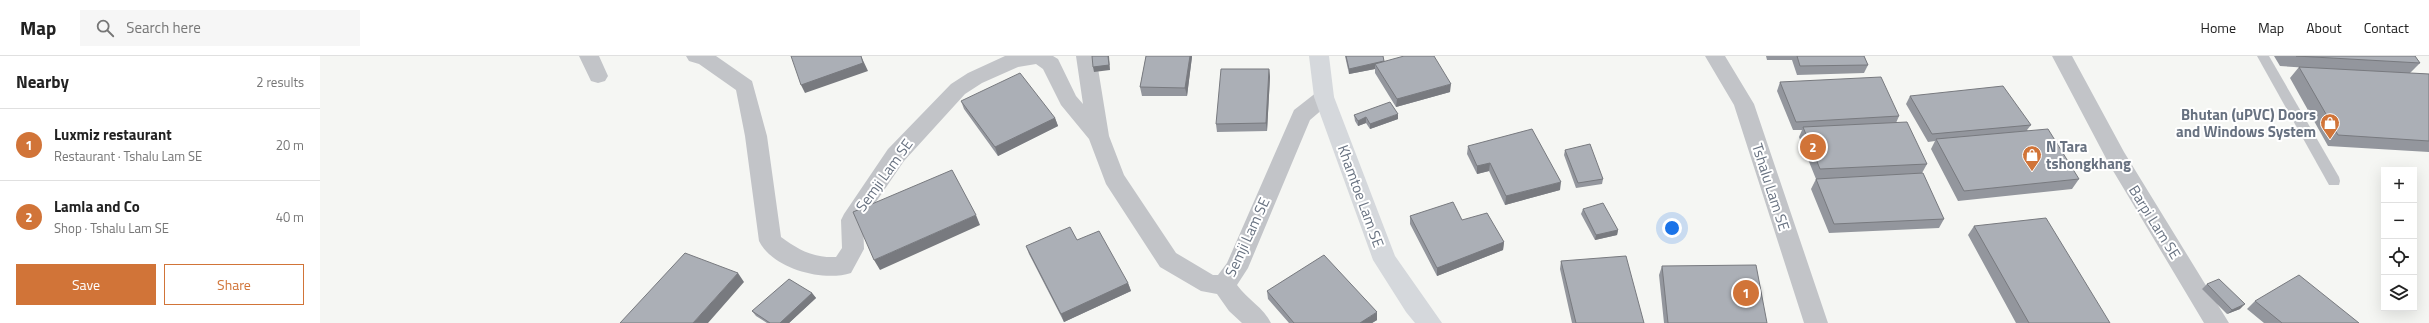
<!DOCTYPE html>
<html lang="en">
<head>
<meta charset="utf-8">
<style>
	body { margin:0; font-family:"Titillium Web",sans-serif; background:#f6f6f6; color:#222 }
	.controls { position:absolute; right:12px; bottom:12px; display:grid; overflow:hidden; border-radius:0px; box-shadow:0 4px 16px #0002 }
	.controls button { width:36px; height:36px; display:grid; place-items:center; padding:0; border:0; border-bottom:1px solid #e0e0e0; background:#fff; color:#222; font:20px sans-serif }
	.you { position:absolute; left:1352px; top:172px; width:14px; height:14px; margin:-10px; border:3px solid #fff; border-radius:50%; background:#1a73e8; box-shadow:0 0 0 6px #1a73e833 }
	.badge { display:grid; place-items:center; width:26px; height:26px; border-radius:50%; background:#d17438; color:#fff; font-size:13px; font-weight:700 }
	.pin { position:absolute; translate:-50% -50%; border:2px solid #fff; box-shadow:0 1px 4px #0006 }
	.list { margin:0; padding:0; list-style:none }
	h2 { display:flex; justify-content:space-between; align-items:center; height:52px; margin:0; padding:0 16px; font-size:17px }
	h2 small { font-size:13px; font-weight:400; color:#767676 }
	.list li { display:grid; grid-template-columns:26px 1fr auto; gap:12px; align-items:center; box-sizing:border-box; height:72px; padding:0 16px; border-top:1px solid #e0e0e0 }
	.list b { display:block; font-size:15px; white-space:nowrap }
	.list p { margin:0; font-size:13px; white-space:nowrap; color:#767676 }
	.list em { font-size:13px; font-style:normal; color:#767676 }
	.actions { display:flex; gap:8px; padding:12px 16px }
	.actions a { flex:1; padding:9px 0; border:1px solid #d17438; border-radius:0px; text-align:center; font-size:14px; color:#d17438 }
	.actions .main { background:#d17438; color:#fff }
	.icon { flex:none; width:22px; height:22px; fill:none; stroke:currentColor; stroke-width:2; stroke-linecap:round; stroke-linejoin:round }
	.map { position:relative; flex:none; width:2109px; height:267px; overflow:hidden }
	header { display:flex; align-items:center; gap:24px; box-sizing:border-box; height:56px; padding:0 20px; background:#fff; border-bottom:1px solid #e0e0e0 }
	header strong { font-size:19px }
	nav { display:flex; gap:22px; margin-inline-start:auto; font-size:14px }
	.search { width:280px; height:36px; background:#f6f6f6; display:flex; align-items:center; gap:10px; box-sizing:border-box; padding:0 14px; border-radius:0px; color:#767676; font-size:15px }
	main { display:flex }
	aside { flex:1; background:#fff }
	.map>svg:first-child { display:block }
</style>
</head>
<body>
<header>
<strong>Map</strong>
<div class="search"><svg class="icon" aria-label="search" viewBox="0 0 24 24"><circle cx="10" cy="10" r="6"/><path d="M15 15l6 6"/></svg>Search here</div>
<nav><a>Home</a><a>Map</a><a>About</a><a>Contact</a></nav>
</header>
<main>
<aside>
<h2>Nearby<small>2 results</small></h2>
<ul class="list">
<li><span class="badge">1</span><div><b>Luxmiz restaurant</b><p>Restaurant · Tshalu Lam SE</p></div><em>20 m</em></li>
<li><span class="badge">2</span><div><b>Lamla and Co</b><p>Shop · Tshalu Lam SE</p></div><em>40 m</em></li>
</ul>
<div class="actions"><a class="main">Save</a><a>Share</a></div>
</aside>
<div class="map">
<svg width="2109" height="267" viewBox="0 0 2109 267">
	<rect width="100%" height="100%" fill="#f5f6f3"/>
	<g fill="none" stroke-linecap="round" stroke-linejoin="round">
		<path fill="#c2c4c8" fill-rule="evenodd" d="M 1937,0 L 1949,0 L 2019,121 L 2020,125 L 2019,129 L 2009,129 Z"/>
		<path fill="#c2c4c8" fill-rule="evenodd" d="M 259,0 L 279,0 L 288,20 L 285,25 L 278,27 L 271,25 Z
			M 366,0 L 396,0 L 432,25 L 447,80 L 461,181 C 479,194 493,202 516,201 L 522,192 L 521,164 L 524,158 L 568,93 L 631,28 L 648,17 L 685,0 L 733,0 L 738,3 L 756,40 L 763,48 L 756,0 L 776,0 L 789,80 L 804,119 L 856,197 L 893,219 L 898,219 L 907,207 L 974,54 L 997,36 L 1004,34 L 1011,36 L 1014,41 L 1011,46 L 990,64 L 928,212 L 917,229 C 927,243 944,252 951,267 L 922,267 L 909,255 L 897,238 L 881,235 L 840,211 L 786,128 L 769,83 L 741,49 L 723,13 L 716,8 L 698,11 L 662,27 L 645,38 L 584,105 L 543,165 L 544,193 L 531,217 C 503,226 453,213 439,185 L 425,80 L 416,34 L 379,8 L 369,5 Z
			M 1385,0 L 1405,0 L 1434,48 L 1508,267 L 1484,267 L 1414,49 Z
			M 1732,0 L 1752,0 L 1804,96 L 1909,267 L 1884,267 L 1789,108 Z"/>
		<path fill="#d5d8dc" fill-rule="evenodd" d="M 989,0 L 1009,0 L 1014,41 L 1075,200 L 1122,267 L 1095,267 L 1086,256 L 1053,204 L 994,41 Z"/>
	</g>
	<path fill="#93969d" d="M 826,0 L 872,0 L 867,40 L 822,40 L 820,31 Z
		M 1025,0 L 1063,0 L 1064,5 L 1130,36 L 1076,51 L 1055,17 L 1055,13 L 1029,18 Z
		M 1446,0 L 1544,0 L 1548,9 L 1544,17 L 1477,19 L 1472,4 L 1447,4 Z
		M 1954,0 L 2095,0 L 2100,7 L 2090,17 L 2109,18 L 2109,96 L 2008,90 L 1970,22 L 1979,11 L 2021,14 L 1960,10 Z
		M 949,13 L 950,21 L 947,75 L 897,76 L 896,68 Z
		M 1460,26 L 1579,60 L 1576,67 L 1607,108 L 1602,117 L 1624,163 L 1619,172 L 1509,177 L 1491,133 L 1496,123 L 1528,121 L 1496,123 L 1479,81 L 1482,74 L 1473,74 L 1457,35 Z
		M 1590,40 L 1711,69 L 1707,74 L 1759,123 L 1752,133 L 1638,145 L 1611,93 L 1615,85 L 1608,86 L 1586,48 Z
		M 641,45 L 735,62 L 738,70 L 678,100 L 644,53 Z
		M 1034,59 L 1078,63 L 1050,73 L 1046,67 L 1038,70 L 1035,65 Z
		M 1148,90 L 1240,134 L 1185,149 L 1169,115 L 1157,118 L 1147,98 Z
		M 1245,94 L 1283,123 L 1282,128 L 1256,132 L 1244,99 Z
		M 1263,153 L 1298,174 L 1297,179 L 1275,184 L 1261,158 Z
		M 1090,160 L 1142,164 L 1184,186 L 1183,194 L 1117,220 L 1090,168 Z
		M 1654,170 L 1790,267 L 1696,267 L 1648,179 Z
		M 757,184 L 808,227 L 811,235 L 744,266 L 709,198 L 706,190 Z
		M 1241,205 L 1324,267 L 1252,267 L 1240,213 Z
		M 1342,210 L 1447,267 L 1344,267 L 1339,219 Z
		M 1887,228 L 1920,253 L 1907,258 L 1882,233 Z
		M 947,235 L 1057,264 L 1052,267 L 969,267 L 948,243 Z
		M 492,237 L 496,242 L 469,267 L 447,267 L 436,260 L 432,255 Z
		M 1935,245 L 2039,267 L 1944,267 L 1927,253 Z"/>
	<path fill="#787a7f" d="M 541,0 L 548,15 L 485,37 L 481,29 Z
		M 788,0 L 789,0 L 790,14 L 774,16 L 773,11 Z
		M 870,0 L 872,0 L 872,1 L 867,40 L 865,32 Z
		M 1064,5 L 1055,8 L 1055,13 L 1029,18 L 1029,13 Z
		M 949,13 L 950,21 L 947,75 L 946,67 Z
		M 1131,28 L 1130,36 L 1076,51 L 1077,43 Z
		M 1078,58 L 1078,63 L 1050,73 L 1050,68 Z
		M 1046,61 L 1046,67 L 1038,70 L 1038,65 Z
		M 735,62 L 738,70 L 678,100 L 675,91 Z
		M 1170,107 L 1169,115 L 1157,118 L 1157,110 Z
		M 1241,126 L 1240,134 L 1185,149 L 1186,140 Z
		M 656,159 L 660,169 L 560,214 L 554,204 Z
		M 1298,174 L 1297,179 L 1275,184 L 1276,179 Z
		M 1184,186 L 1183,194 L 1117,220 L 1117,212 Z
		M 418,217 L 424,226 L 388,267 L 373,267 Z
		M 808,227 L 811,235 L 744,266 L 741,258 Z
		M 492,237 L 496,242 L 469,267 L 460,267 Z
		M 1925,248 L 1920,253 L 1907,258 L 1912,254 Z
		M 1057,256 L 1057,264 L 1052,267 L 1040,267 Z"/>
	<path fill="#abafb6" stroke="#787a7f" d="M 471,0 L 541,0 L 543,7 L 481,29 Z
		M 772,0 L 788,0 L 789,9 L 773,11 Z
		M 826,0 L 870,0 L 865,32 L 820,31 Z
		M 1026,0 L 1063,0 L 1064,5 L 1029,13 Z
		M 1084,0 L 1114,0 L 1131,28 L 1077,43 L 1055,8 Z
		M 1477,0 L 1544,0 L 1548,9 L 1480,10 Z
		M 1976,0 L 2095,0 L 2100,7 Z
		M 1979,11 L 2109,18 L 2109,85 L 2018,79 Z
		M 901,13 L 949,13 L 946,67 L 896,68 Z
		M 700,17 L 735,62 L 675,91 L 641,45 Z
		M 1561,21 L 1579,60 L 1476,66 L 1460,26 Z
		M 1683,30 L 1711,69 L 1612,78 L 1590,40 Z
		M 1070,46 L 1078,58 L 1050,68 L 1046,61 L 1038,65 L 1034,59 Z
		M 1587,66 L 1607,108 L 1500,113 L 1483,71 Z
		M 1212,73 L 1241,126 L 1186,140 L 1170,107 L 1157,110 L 1148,90 Z
		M 1728,73 L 1759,123 L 1644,135 L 1616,83 Z
		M 1270,88 L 1283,123 L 1258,127 L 1245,94 Z
		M 632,114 L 656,159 L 554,204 L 533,156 Z
		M 1603,117 L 1624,163 L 1514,168 L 1496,123 Z
		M 1133,146 L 1142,164 L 1167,157 L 1184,186 L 1117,212 L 1090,160 Z
		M 1283,147 L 1298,174 L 1276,179 L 1263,153 Z
		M 1726,162 L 1790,267 L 1709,267 L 1654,170 Z
		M 750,171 L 757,184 L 779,175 L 808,227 L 741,258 L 706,190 Z
		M 365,197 L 418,217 L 373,267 L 300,267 Z
		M 1004,199 L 1057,256 L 1040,267 L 974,267 L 947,235 Z
		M 1306,200 L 1324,267 L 1256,267 L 1241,205 Z
		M 1436,209 L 1447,267 L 1348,267 L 1342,210 Z
		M 1979,219 L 2039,267 L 1962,267 L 1935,245 Z
		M 469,223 L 492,237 L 460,267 L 450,267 L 432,255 Z
		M 1899,223 L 1925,248 L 1912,254 L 1887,228 Z"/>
	<defs>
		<g id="shop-pin" transform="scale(1)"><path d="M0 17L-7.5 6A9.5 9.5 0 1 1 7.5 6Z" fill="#d17438" stroke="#fff"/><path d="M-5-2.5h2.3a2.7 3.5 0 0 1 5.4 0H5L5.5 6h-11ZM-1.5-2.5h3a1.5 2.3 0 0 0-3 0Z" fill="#fff"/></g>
	</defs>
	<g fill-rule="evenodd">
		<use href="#shop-pin" x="2010" y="67"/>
		<use href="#shop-pin" x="1712" y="99"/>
	</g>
	<g text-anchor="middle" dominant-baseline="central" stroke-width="4" stroke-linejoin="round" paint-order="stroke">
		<g font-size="15" font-weight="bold" fill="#687281" stroke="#fff" text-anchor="end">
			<text x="1996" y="58">Bhutan (uPVC) Doors<tspan x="1996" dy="17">and Windows System</tspan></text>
			<text x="1726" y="90" text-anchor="start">N Tara<tspan x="1726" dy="17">tshongkhang</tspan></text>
		</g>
		<g font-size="15" fill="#687281" stroke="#fff">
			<text transform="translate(564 119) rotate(-54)">Semji Lam SE</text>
			<text transform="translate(1451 131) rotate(72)">Tshalu Lam SE</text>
			<text transform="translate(1041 140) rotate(70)">Khamtoe Lam SE</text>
			<text transform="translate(1835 166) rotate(58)">Barpi Lam SE</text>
			<text transform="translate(927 181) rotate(-65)">Semji Lam SE</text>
		</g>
	</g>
</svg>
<div class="controls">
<button>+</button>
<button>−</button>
<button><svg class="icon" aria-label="locate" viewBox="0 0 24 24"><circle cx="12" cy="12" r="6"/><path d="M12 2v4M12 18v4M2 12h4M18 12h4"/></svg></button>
<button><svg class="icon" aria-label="layers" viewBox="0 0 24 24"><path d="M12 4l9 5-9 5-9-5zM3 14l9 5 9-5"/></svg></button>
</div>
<div class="you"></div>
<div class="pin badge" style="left:1426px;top:237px">1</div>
<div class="pin badge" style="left:1493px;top:91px">2</div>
</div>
</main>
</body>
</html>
